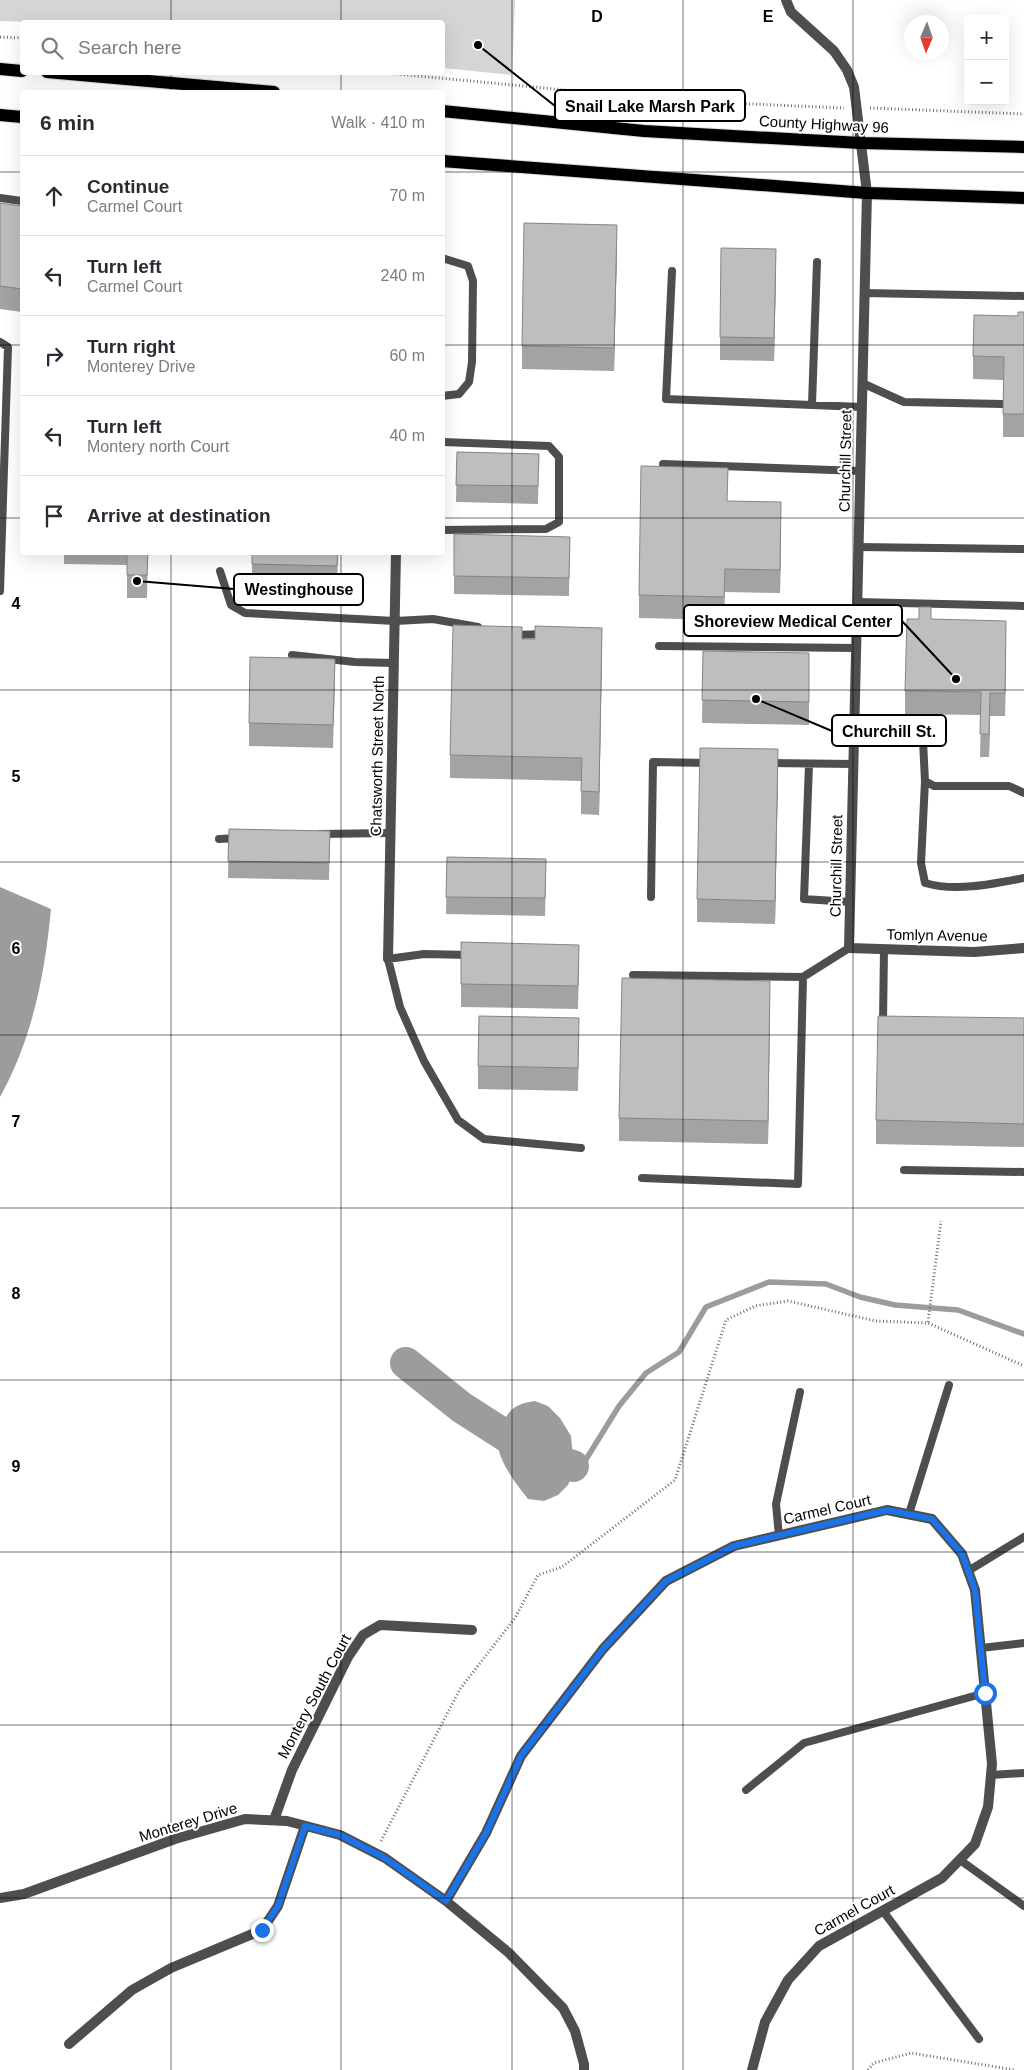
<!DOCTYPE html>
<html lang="en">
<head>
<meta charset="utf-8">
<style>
	body { margin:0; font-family:Helvetica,sans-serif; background:#f7f7f7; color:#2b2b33 }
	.controls { position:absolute; right:15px; top:15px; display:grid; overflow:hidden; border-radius:5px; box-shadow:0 5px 20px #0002 }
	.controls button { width:45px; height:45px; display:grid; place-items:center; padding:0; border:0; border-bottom:1px solid #e1e1e2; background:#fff; color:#2b2b33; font:25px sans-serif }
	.compass { position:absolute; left:904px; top:15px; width:45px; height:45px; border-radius:50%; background:#fff; box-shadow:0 5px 20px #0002; rotate:182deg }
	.stop { position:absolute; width:15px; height:15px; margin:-11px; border:4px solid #1a73e8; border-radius:50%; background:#fff }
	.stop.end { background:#1a73e8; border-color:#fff; box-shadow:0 1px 5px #0008 }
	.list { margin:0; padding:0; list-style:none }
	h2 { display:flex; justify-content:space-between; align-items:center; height:65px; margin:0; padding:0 20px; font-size:21px }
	h2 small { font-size:16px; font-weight:400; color:#7c7c81 }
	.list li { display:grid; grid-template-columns:32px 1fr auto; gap:15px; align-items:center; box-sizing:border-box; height:80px; padding:0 20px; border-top:1px solid #e1e1e2 }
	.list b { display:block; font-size:19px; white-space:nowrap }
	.list p { margin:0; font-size:16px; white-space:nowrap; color:#7c7c81 }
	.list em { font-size:16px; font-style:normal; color:#7c7c81 }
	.icon { flex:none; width:28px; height:28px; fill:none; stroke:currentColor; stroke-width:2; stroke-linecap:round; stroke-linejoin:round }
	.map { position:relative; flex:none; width:1024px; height:2070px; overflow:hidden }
	.search { position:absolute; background:#fff; box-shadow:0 5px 20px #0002; left:20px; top:20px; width:425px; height:55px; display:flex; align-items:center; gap:12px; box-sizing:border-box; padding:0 18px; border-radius:5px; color:#7c7c81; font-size:19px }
	.panel { position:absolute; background:#fff; box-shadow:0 5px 20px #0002; left:20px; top:90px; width:425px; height:465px; border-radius:5px }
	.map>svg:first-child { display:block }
</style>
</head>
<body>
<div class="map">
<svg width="1024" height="2070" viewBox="0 0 1024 2070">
	<rect width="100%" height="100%" fill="#fff"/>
	<path fill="#d5d5d5" d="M 0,0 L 515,0 L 512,75 L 443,68 L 442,22 L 29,22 L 0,21 Z"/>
	<path fill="#9c9c9c" d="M 0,887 L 51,909 C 45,974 32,1040 0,1097 Z
		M 535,1401 L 548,1406 L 560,1418 L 571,1436 L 574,1470 L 568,1485 L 558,1495 L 544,1501 L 528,1499 C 516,1484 494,1456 498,1436 C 498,1432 501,1428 502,1425 C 510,1407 517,1404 535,1401 Z"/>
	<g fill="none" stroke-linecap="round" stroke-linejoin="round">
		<path stroke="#9c9c9c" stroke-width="5.5" d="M 573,1466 L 585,1461 L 619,1406 L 646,1373 L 679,1352 L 706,1307 L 769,1282 L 826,1284 L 860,1297 L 895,1305 L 958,1310 L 1024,1334"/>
		<path stroke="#9c9c9c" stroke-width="32" d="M 406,1363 L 461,1407 L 534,1454 L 573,1466"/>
		<g stroke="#dbdbdb" stroke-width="14">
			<path id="primary" d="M 0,69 L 22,71
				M 47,72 L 274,92
				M 442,111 L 644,131 L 861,143 L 1024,147
				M 0,115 L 22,117
				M 442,161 L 867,193 L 1024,198"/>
		</g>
		<path stroke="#707070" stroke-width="3" stroke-dasharray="1 2.5" stroke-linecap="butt" d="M 0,37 L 22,38
			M 376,72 L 681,101 L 844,108
			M 870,108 L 1024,114
			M 928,1322 L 941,1221
			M 381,1841 L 460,1689 L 515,1618 L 538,1575 L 562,1567 L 675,1480 L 726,1320 L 755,1306 L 788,1301 L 876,1321 L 928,1323 L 1024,1366
			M 868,2070 L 874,2063 L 911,2053 L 1015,2070"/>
		<path stroke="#4e4e4e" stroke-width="8" d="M 0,198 L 22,201
			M 442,258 L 468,266 L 473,281 L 472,362 L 469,382 L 459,394 L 442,396
			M 672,271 L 666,399 L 862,407
			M 864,293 L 1024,296
			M 0,342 L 8,347 L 0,591
			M 862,383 L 904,402 L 1003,404
			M 812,404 L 817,262
			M 442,442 L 549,446 L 559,457 L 559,522 L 546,529 L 442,530
			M 663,464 L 860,471
			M 858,547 L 1024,549
			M 220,571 L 231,605 L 245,613 L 395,621 L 433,619 L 478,627
			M 857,602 L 1024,606
			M 514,635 L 545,634
			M 659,646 L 856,648
			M 292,655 L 355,662 L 394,663
			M 854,733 L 914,737 L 923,741 L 925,781 L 921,863 L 925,883 C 956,892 993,884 1024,878
			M 768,763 L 853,764
			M 809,764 L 804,899 L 850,902
			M 925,781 L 934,786 L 1009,786 L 1024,793
			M 320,834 L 390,833
			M 219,839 L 239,838
			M 651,897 L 653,762 L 709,763
			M 884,949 L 883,1022 L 885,1022
			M 471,955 L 424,954 L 388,959 L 400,1007 L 424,1061 L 458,1120 L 484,1139 L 581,1148
			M 633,975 L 803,977
			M 904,1170 L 1024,1172
			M 642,1178 L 798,1184 L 803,977 L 849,948
			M 909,1514 L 949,1385
			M 779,1536 L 776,1504 L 800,1392
			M 968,1571 L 1024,1537
			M 981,1648 L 1024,1643
			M 991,1775 L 1024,1773
			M 746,1790 L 804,1743 L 985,1693
			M 960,1860 L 1024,1906
			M 883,1911 L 979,2039"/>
		<path stroke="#4e4e4e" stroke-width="10" d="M 786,0 L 791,12 L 834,51 L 847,70 L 854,87 L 867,193 L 849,948 L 974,952 L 1024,948
			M 388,959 L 396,552
			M 274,1820 L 292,1770 L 348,1657 L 363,1635 L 380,1625 L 472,1630
			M 0,1898 L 24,1894 L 175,1839 L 245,1819 L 287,1821 L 340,1835 L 385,1858 L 446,1901 L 509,1953 L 563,2008 L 575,2031 L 584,2064 L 584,2070
			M 446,1901 L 486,1833 L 521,1756 L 603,1649 L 666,1581 L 734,1546 L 887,1510 L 932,1519 L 962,1554 L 975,1590 L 992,1764 L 988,1807 L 975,1844 L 942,1878 L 819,1946 L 788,1980 L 765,2022 L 752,2070
			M 69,2044 L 132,1990 L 171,1968 L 262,1930 L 278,1906 L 305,1826"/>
		<use href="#primary" stroke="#000" stroke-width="12"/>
	</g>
	<path fill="#a3a3a3" d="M 0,203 L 22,206 L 22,312 L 0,309 Z
		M 617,248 L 614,371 L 522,369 L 522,346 Z
		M 776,272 L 774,361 L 720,360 L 720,337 Z
		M 1024,312 L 1024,437 L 1003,437 L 1003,380 L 973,379 L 973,356 L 1018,316 Z
		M 457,452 L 539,454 L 538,504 L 456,502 Z
		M 728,501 L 781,525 L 780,593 L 725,592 L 724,620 L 639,618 L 639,595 Z
		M 454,534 L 570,537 L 569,596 L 454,594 Z
		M 64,552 L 148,552 L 147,598 L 127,598 L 127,565 L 64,564 Z
		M 252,552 L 338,552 L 337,589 L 252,587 Z
		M 931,619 L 1006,644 L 1005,716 L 990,716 L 989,757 L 980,757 L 981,715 L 905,714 L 905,691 Z
		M 522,639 L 602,651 L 599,815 L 581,814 L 581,781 L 450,778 L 450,755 Z
		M 703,651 L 809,676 L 809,725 L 702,723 Z
		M 335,682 L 333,748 L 249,746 L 249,723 Z
		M 778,772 L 775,924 L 697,922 L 697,899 Z
		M 229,829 L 330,831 L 329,880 L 228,878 Z
		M 447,857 L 546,876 L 545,916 L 446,914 Z
		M 579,968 L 578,1009 L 461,1007 L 461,984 Z
		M 770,1004 L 768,1144 L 619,1141 L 619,1118 Z
		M 1024,1018 L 1024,1147 L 876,1144 L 876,1120 Z
		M 579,1041 L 578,1091 L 478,1089 L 478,1066 Z"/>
	<path fill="#858585" d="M 617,225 L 617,248 L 614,371 L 614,348 Z
		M 776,249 L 776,272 L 774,361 L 774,338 Z
		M 781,502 L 781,525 L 780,593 L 780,570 Z
		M 1006,621 L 1006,644 L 1005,716 L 1005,693 Z
		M 602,628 L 602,651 L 599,815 L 599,792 Z
		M 990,693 L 990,716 L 989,757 L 989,734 Z
		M 778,749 L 778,772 L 775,924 L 775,901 Z
		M 770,981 L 770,1004 L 768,1144 L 768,1121 Z"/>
	<path fill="#bebebe" stroke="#858585" d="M 0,203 L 22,206 L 22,289 L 0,286 Z
		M 524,223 L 617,225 L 614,348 L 522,346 Z
		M 721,248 L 776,249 L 774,338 L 720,337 Z
		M 1018,312 L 1024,312 L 1024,414 L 1003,414 L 1004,357 L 973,356 L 974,315 L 1018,316 Z
		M 457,452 L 539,454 L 538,486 L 456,485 Z
		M 641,466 L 728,468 L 727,501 L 781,502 L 780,570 L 725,569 L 724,597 L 639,595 Z
		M 454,534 L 570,537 L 569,578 L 454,576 Z
		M 127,552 L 148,552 L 147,575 L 127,575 Z
		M 252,552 L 338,552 L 337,566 L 252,564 Z
		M 919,607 L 931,607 L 931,619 L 1006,621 L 1005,693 L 990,693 L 989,734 L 980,734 L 981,692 L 905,691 L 907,619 L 919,619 Z
		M 453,625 L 522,627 L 522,639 L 535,639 L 535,626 L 602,628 L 599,792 L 581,791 L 582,758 L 450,755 Z
		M 703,651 L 809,653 L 809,702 L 702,700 Z
		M 250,657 L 335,659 L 333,725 L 249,723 Z
		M 700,748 L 778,749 L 775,901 L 697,899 Z
		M 229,829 L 330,831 L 329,863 L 228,861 Z
		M 447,857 L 546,859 L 545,898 L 446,897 Z
		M 461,942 L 579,945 L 578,986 L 461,984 Z
		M 622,978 L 770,981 L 768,1121 L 619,1118 Z
		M 479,1016 L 579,1018 L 578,1068 L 478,1066 Z
		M 878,1016 L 1024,1018 L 1024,1124 L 876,1120 Z"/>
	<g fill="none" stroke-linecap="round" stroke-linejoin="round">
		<path stroke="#1a73e8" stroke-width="6" d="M 262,1930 L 278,1906 L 305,1826 L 340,1835 L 385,1858 L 446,1901 L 486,1833 L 521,1756 L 603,1649 L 666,1581 L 734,1546 L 887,1510 L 932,1519 L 962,1554 L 975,1590 L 985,1693"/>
	</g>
	<path fill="none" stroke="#000" stroke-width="1" stroke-opacity="0.55" d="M 171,0 L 171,22M 341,0 L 341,22M 512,0 L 512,2070M 683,0 L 683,2070M 853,0 L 853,2070M 171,72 L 171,92M 341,72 L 341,92M 0,172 L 22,172M 442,172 L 1024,172M 0,345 L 22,345M 442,345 L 1024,345M 0,518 L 22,518M 442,518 L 1024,518M 171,552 L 171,2070M 341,552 L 341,2070M 0,690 L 1024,690M 0,862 L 1024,862M 0,1035 L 1024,1035M 0,1208 L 1024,1208M 0,1380 L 1024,1380M 0,1552 L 1024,1552M 0,1725 L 1024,1725M 0,1898 L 1024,1898"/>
	<g text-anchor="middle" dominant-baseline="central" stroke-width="4" stroke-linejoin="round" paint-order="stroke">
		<g font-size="15" fill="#000" stroke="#fff">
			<text transform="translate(824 124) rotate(3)">County Highway 96</text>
			<text transform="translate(845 461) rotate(-89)">Churchill Street</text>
			<text transform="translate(377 756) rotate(-89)">Chatsworth Street North</text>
			<text transform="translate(836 866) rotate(-89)">Churchill Street</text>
			<text transform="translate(937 935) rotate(1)">Tomlyn Avenue</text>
			<text transform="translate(827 1509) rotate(-13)">Carmel Court</text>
			<text transform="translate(314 1696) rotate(-62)">Montery South Court</text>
			<text transform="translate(188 1822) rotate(-17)">Monterey Drive</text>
			<text transform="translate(854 1910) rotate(-29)">Carmel Court</text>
		</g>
	</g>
	<g font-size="16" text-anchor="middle" font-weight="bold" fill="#000" stroke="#fff" stroke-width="4" stroke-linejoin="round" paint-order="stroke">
		<text x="597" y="22">D</text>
		<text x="768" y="22">E</text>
		<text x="16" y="609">4</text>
		<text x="16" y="782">5</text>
		<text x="16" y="954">6</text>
		<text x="16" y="1127">7</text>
		<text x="16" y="1299">8</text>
		<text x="16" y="1472">9</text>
	</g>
	<path fill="none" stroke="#000" stroke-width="2" d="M478 45L555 106M137 581L234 589M956 679L902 621M756 699L832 731"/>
	<g fill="#000" stroke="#fff" stroke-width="2">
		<circle cx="478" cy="45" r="5"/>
		<circle cx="137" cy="581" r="5"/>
		<circle cx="956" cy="679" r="5"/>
		<circle cx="756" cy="699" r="5"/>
	</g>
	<g fill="#fff" stroke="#000" stroke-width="2">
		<rect x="555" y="90" width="190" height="31" rx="5"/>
		<rect x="234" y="574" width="129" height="31" rx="5"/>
		<rect x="684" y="605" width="218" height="31" rx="5"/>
		<rect x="832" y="715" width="114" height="31" rx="5"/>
	</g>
	<g font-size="16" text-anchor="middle" font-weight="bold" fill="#000">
		<text x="650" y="112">Snail Lake Marsh Park</text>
		<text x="299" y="595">Westinghouse</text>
		<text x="793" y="627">Shoreview Medical Center</text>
		<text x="889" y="737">Churchill St.</text>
	</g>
</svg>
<div class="controls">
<button>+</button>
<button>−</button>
</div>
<svg class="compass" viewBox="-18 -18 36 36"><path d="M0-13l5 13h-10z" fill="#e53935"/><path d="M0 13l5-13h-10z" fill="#7c7c81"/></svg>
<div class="stop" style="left:985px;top:1693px"></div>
<div class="stop end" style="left:262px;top:1930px"></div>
<div class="search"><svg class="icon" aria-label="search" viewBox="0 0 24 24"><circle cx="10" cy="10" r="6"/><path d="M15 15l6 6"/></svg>Search here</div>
<section class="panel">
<h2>6 min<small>Walk · 410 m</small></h2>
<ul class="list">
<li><svg class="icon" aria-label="ahead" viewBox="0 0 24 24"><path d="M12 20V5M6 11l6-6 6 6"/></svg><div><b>Continue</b><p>Carmel Court</p></div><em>70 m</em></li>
<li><svg class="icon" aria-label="left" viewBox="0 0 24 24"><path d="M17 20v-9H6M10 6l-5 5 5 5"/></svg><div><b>Turn left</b><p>Carmel Court</p></div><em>240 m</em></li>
<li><svg class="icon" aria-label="right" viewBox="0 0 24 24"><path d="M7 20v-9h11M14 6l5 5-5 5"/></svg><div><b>Turn right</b><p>Monterey Drive</p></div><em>60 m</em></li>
<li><svg class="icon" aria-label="left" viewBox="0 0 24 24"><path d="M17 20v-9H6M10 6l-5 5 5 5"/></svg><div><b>Turn left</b><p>Montery north Court</p></div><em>40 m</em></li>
<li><svg class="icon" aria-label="arrive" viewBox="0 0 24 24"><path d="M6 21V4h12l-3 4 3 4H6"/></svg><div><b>Arrive at destination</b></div></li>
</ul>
</section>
</div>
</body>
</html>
